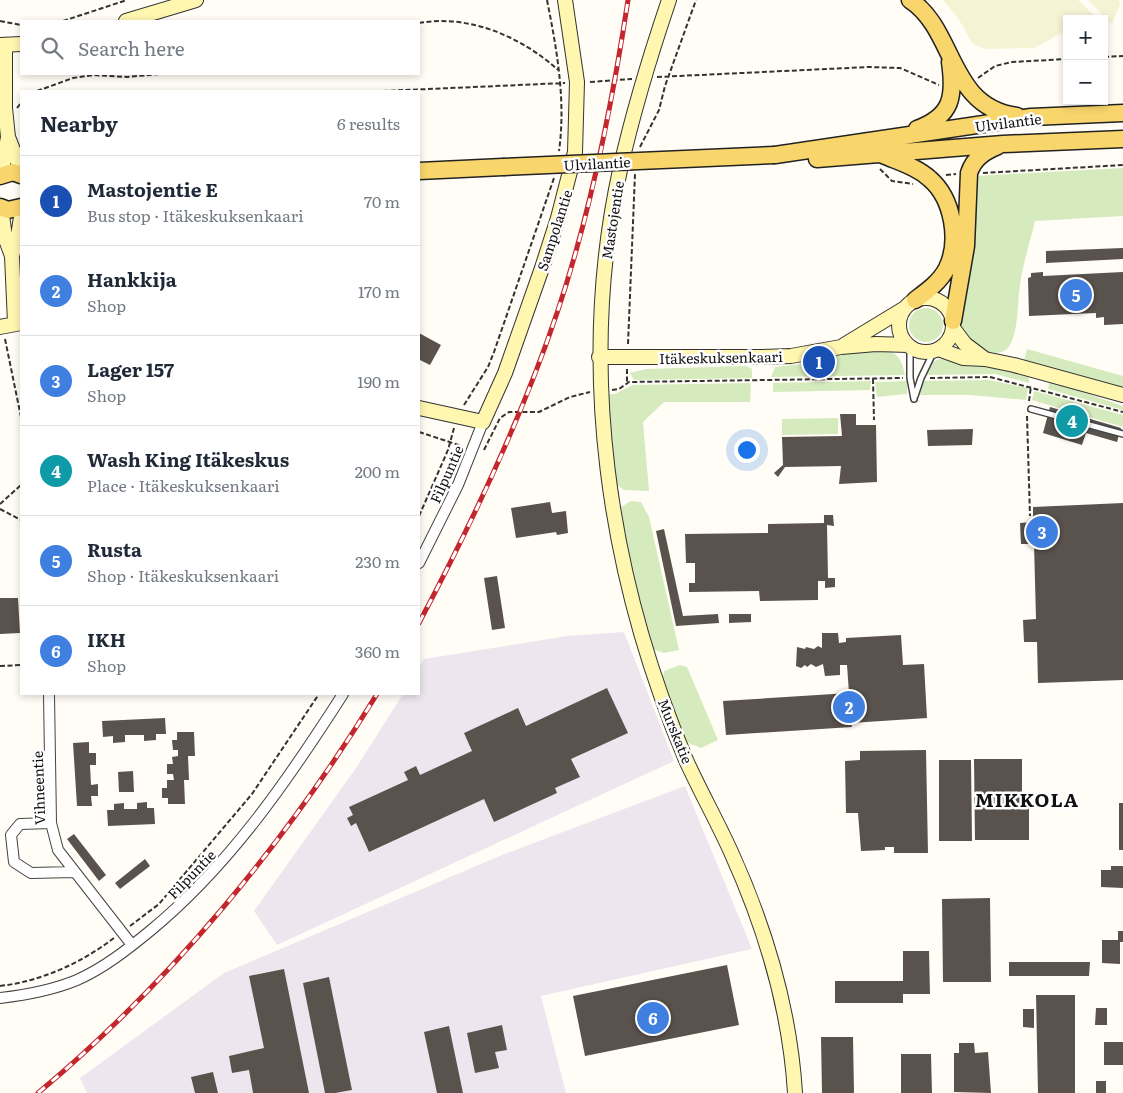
<!DOCTYPE html>
<html lang="en">
<head>
<meta charset="utf-8">
<style>
	body { margin:0; font-family:Literata,serif; background:#f6f6f7; color:#1f2937 }
	.controls { position:absolute; right:15px; top:15px; display:grid; overflow:hidden; border-radius:0px; box-shadow:0 2px 8px #0003 }
	.controls button { width:45px; height:45px; display:grid; place-items:center; padding:0; border:0; border-bottom:1px solid #e0e1e3; background:#fff; color:#1f2937; font:25px sans-serif }
	.you { position:absolute; left:746px; top:449px; width:18px; height:18px; margin:-12px; border:4px solid #fff; border-radius:50%; background:#1a73e8; box-shadow:0 0 0 8px #1a73e833 }
	.badge { display:grid; place-items:center; width:32px; height:32px; border-radius:50%; background:#c4262e; color:#fff; font-size:16px; font-weight:700 }
	.pin { position:absolute; translate:-50% -50%; border:2px solid #fff; box-shadow:0 1px 5px #0006 }
	.list { margin:0; padding:0; list-style:none }
	h2 { display:flex; justify-content:space-between; align-items:center; height:65px; margin:0; padding:0 20px; font-size:21px }
	h2 small { font-size:16px; font-weight:400; color:#747a83 }
	.list li { display:grid; grid-template-columns:32px 1fr auto; gap:15px; align-items:center; box-sizing:border-box; height:90px; padding:0 20px; border-top:1px solid #e0e1e3 }
	.list b { display:block; font-size:19px; white-space:nowrap }
	.list p { margin:0; font-size:16px; white-space:nowrap; color:#747a83 }
	.list em { font-size:16px; font-style:normal; color:#747a83 }
	.icon { flex:none; width:28px; height:28px; fill:none; stroke:currentColor; stroke-width:2; stroke-linecap:round; stroke-linejoin:round }
	.map { position:relative; flex:none; width:1123px; height:1093px; overflow:hidden }
	.search { position:absolute; background:#fff; box-shadow:0 2px 8px #0003; left:20px; top:20px; width:400px; height:55px; display:flex; align-items:center; gap:12px; box-sizing:border-box; padding:0 18px; border-radius:0px; color:#747a83; font-size:19px }
	.panel { position:absolute; background:#fff; box-shadow:0 2px 8px #0003; left:20px; top:90px; width:400px; height:605px; border-radius:0px }
	.map>svg:first-child { display:block }
</style>
</head>
<body>
<div class="map">
<svg width="1123" height="1093" viewBox="0 0 1123 1093">
	<rect width="100%" height="100%" fill="#fffdf5"/>
	<path fill="#eee6ef" d="M 624,632 L 674,761 L 277,945 L 254,911 L 356,768 L 403,694 L 419,694 L 419,668 L 424,659 L 567,636 Z
		M 685,786 L 752,949 L 541,996 L 566,1093 L 87,1093 L 80,1078 L 224,973 L 502,855 Z"/>
	<path fill="#f6f3d4" d="M 943,0 L 1078,0 L 1098,19 L 1067,19 L 1067,34 L 1061,33 L 1035,48 L 984,49 L 972,43 L 958,18 Z
		M 1088,0 L 1119,0 L 1120,5 L 1112,24 Z"/>
	<path fill="#d5ebbd" d="M 1123,168 L 1123,216 L 1035,221 C 1030,242 1023,263 1020,285 C 1017,304 1019,328 1010,345 C 1000,363 970,346 962,333 C 959,329 959,323 959,318 L 974,176 Z
		M909 325a17 17 0 1 1 34 0a17 17 0 1 1-34 0Z
		M 854,349 C 880,349 900,344 905,375 L 771,377 L 775,367 L 820,362 Z
		M 1027,349 L 1123,376 L 1123,389 L 1024,360 Z
		M 939,359 L 981,365 L 1025,375 L 1029,378 L 1029,383 L 995,374 L 925,375 L 931,363 Z
		M 746,366 L 752,369 L 752,378 L 634,380 L 630,373 L 646,369 Z
		M 989,380 L 1028,388 L 1026,400 L 970,395 L 920,395 L 923,381 Z
		M 871,381 L 870,390 L 773,392 L 773,383 Z
		M 907,381 L 907,394 L 877,397 L 875,382 Z
		M 1050,381 L 1123,406 L 1123,410 L 1048,389 Z
		M 751,383 L 750,402 L 664,402 L 643,422 L 649,491 L 624,490 L 615,483 L 607,394 L 615,394 L 633,385 Z
		M 1034,391 L 1123,415 L 1123,427 L 1032,400 Z
		M 838,418 L 838,434 L 782,435 L 782,419 Z
		M 631,501 L 641,502 L 649,517 L 679,650 L 664,653 L 652,649 C 637,604 623,554 621,507 Z
		M 680,665 L 687,667 L 718,740 L 701,748 L 686,742 L 662,681 L 664,671 Z"/>
	<path fill="#5a524d" d="M 1123,248 L 1123,259 L 1046,263 L 1046,251 Z
		M 1043,272 L 1043,276 L 1123,272 L 1123,324 L 1104,325 L 1104,317 L 1096,318 L 1096,313 L 1029,316 L 1028,278 L 1031,277 L 1031,273 Z
		M 419,333 L 441,345 L 430,365 L 420,360 L 419,362 Z
		M 1050,407 L 1121,428 L 1117,442 L 1086,433 L 1082,445 L 1043,433 Z
		M 840,414 L 856,414 L 856,425 L 876,425 L 877,482 L 839,484 L 841,466 L 785,467 L 778,477 L 774,473 L 783,465 L 782,437 L 842,436 Z
		M 973,429 L 972,445 L 928,446 L 927,430 Z
		M 550,502 L 552,513 L 566,511 L 568,533 L 557,535 L 556,532 L 516,538 L 511,508 Z
		M 1123,503 L 1123,680 L 1038,683 L 1037,642 L 1024,642 L 1023,620 L 1036,619 L 1034,544 L 1021,544 L 1020,523 L 1033,522 L 1033,507 Z
		M 824,515 L 833,515 L 834,526 L 827,525 L 828,578 L 835,578 L 835,587 L 825,588 L 825,581 L 818,581 L 818,600 L 760,601 L 759,591 L 689,592 L 689,583 L 695,583 L 695,563 L 686,563 L 685,534 L 768,533 L 768,524 L 824,523 Z
		M 664,529 L 683,616 L 718,614 L 719,623 L 676,626 L 656,531 Z
		M 497,576 L 505,628 L 492,630 L 484,578 Z
		M 0,598 L 18,598 L 20,633 L 0,634 Z
		M 729,614 L 751,614 L 751,622 L 729,623 Z
		M 822,633 L 838,633 L 839,643 L 846,642 L 846,638 L 901,635 L 903,665 L 924,664 L 927,718 L 851,723 L 852,727 L 726,735 L 723,701 L 849,693 L 847,665 L 840,665 L 840,675 L 825,676 L 823,664 L 816,667 L 811,664 L 807,667 L 805,665 L 801,668 L 796,666 L 797,647 L 805,649 L 806,647 L 814,649 L 818,646 L 822,648 Z
		M 607,688 L 628,733 L 571,759 L 580,777 L 555,788 L 557,793 L 494,822 L 484,799 L 369,852 L 356,823 L 351,826 L 347,818 L 353,815 L 349,807 L 408,780 L 404,772 L 416,766 L 420,775 L 472,751 L 464,733 L 518,708 L 526,726 Z
		M 165,718 L 166,734 L 156,734 L 156,740 L 144,741 L 144,735 L 125,735 L 125,742 L 113,743 L 113,736 L 103,737 L 102,721 Z
		M 177,732 L 194,732 L 195,756 L 188,756 L 189,780 L 184,780 L 185,804 L 168,804 L 168,798 L 162,798 L 162,788 L 167,788 L 167,780 L 174,780 L 173,774 L 167,774 L 167,764 L 173,764 L 172,757 L 178,756 L 178,750 L 173,750 L 172,740 L 177,740 Z
		M 89,742 L 89,753 L 96,753 L 96,765 L 90,765 L 91,785 L 98,784 L 98,796 L 91,796 L 92,806 L 77,806 L 73,743 Z
		M 926,750 L 928,853 L 894,853 L 894,847 L 885,847 L 885,850 L 861,851 L 858,813 L 846,813 L 845,761 L 860,760 L 860,751 Z
		M 974,759 L 1022,759 L 1022,805 L 1029,805 L 1029,840 L 975,840 Z
		M 939,760 L 971,760 L 972,841 L 939,841 Z
		M 133,771 L 134,792 L 119,792 L 118,772 Z
		M 147,802 L 147,808 L 154,808 L 155,824 L 108,826 L 107,810 L 114,810 L 114,804 L 124,803 L 124,809 L 137,809 L 137,803 Z
		M 1119,803 L 1123,803 L 1123,850 L 1119,850 Z
		M 74,834 L 106,875 L 99,881 L 67,839 Z
		M 145,859 L 150,866 L 120,889 L 115,883 Z
		M 1111,866 L 1123,866 L 1123,888 L 1101,887 L 1101,870 L 1111,870 Z
		M 990,898 L 991,982 L 943,982 L 942,899 Z
		M 1118,931 L 1123,931 L 1123,942 L 1120,942 L 1120,964 L 1102,963 L 1102,940 L 1118,940 Z
		M 903,951 L 929,951 L 930,994 L 903,994 L 903,1003 L 835,1003 L 835,981 L 903,981 Z
		M 1009,962 L 1090,962 L 1089,976 L 1009,976 Z
		M 727,965 L 739,1025 L 585,1056 L 573,996 Z
		M 284,969 L 309,1093 L 253,1093 L 249,1070 L 232,1073 L 229,1056 L 264,1048 L 249,976 Z
		M 329,977 L 352,1090 L 335,1093 L 325,1093 L 303,983 Z
		M 1036,995 L 1075,995 L 1075,1093 L 1038,1093 Z
		M 1096,1008 L 1107,1008 L 1107,1025 L 1095,1025 Z
		M 1023,1009 L 1034,1009 L 1034,1028 L 1023,1027 Z
		M 502,1025 L 507,1050 L 495,1052 L 499,1068 L 475,1073 L 467,1033 Z
		M 449,1026 L 463,1093 L 437,1093 L 424,1032 Z
		M 821,1037 L 853,1037 L 854,1093 L 822,1093 Z
		M 1104,1042 L 1123,1042 L 1123,1065 L 1104,1065 Z
		M 959,1043 L 974,1043 L 975,1053 L 988,1052 L 991,1093 L 954,1092 L 954,1053 L 959,1053 Z
		M 901,1054 L 931,1054 L 932,1093 L 901,1093 Z
		M 213,1072 L 218,1093 L 195,1093 L 191,1077 Z
		M 1096,1081 L 1106,1081 L 1106,1093 L 1096,1093 Z"/>
	<g fill="none" stroke-linecap="round" stroke-linejoin="round">
		<g stroke="#444" stroke-width="8">
			<path id="lane" d="M 910,347 L 910,378 L 914,399
				M 915,396 L 921,378 L 934,351
				M 1031,409 L 1123,434"/>
		</g>
		<g stroke="#444" stroke-width="12">
			<path id="street" d="M 419,563 L 458,485 L 483,422
				M 49,694 L 51,823 L 58,850 L 132,945
				M 51,823 L 20,824 L 11,835 L 14,862 L 31,873 L 74,872
				M 0,998 C 26,995 53,990 77,980 C 104,968 128,949 150,931 C 229,866 288,780 343,694"/>
		</g>
		<g stroke="#333" stroke-width="16">
			<path id="secondary" d="M 669,0 C 650,56 633,112 620,170 C 577,367 608,575 686,760 C 700,791 717,821 731,852 C 765,927 790,1011 795,1093
				M 126,21 L 196,0
				M 0,45 L 21,44
				M 5,46 L 5,108 L 8,137 L 21,170
				M 1,175 L 8,137
				M 1,208 L 5,237 L 12,256 L 15,323
				M 12,256 L 18,236 L 21,217
				M899 325a27 27 0 1 1 54 0a27 27 0 1 1-54 0Z
				M 0,327 L 21,323
				M 953,328 L 965,344 L 985,359
				M 844,345 L 905,308
				M 938,349 L 963,358 L 985,359 L 1014,365 L 1123,395
				M 599,357 L 762,357 L 791,356 L 841,347 L 876,344 L 908,345
				M 419,408 L 483,422 L 505,373 L 542,268 L 558,218 L 575,152 L 577,82 L 565,0"/>
		</g>
		<g stroke="#222" stroke-width="19">
			<path id="primary" d="M 910,0 C 956,30 948,107 1017,116
				M 917,129 C 952,116 955,97 950,62
				M 775,155 L 1031,117 L 1123,113
				M 883,155 C 899,162 917,167 930,179 C 953,199 960,241 947,268 C 940,282 927,291 915,300
				M 817,159 L 1003,144 L 1123,139
				M 419,171 L 503,167
				M 0,176 L 13,172 L 21,175
				M 0,207 L 8,210 L 21,207
				M 953,321 L 966,246 L 969,173 C 974,158 984,152 998,146"/>
		</g>
		<path stroke="#333" stroke-width="2" stroke-dasharray="5 2.5" stroke-linecap="butt" d="M 547,0 C 557,50 566,101 559,151
			M 0,21 L 21,25
			M 63,21 L 127,0
			M 419,23 C 469,14 522,37 558,70
			M 1104,57 L 1123,56
			M 657,77 L 869,67 L 900,68 L 939,85
			M 978,78 L 995,66 L 1012,62 L 1067,59
			M 590,82 L 632,79
			M 37,91 L 73,78 L 93,75 L 127,77 L 160,74
			M 383,91 L 565,83
			M 17,108 L 21,103
			M 640,147 L 659,110 L 665,86 L 696,0
			M 880,169 L 892,181 L 913,184
			M 983,173 L 1123,165
			M 946,175 L 956,174
			M 5,339 L 21,417
			M 628,344 L 635,174
			M 627,369 L 627,384
			M 930,378 L 990,377 L 1123,412
			M 873,379 L 874,420
			M 612,390 L 619,389 L 629,382 L 903,378
			M 1029,401 L 1031,386
			M 464,405 L 488,367 L 494,352 L 554,178
			M 1027,416 L 1030,516
			M 419,432 L 462,446
			M 484,450 L 500,418 L 509,412 L 539,412 L 570,397 L 590,392
			M 0,504 L 21,485
			M 0,509 L 21,520
			M 419,516 L 448,450 L 454,428
			M 0,666 L 21,665
			M 130,926 L 159,904 L 252,794 L 319,694
			M 0,986 C 42,981 81,963 114,938"/>
		<use href="#lane" stroke="#fff" stroke-width="5"/>
		<use href="#street" stroke="#fff" stroke-width="10"/>
		<use href="#secondary" stroke="#fff6b0" stroke-width="14"/>
		<use href="#primary" stroke="#f9d66b" stroke-width="16"/>
		<g stroke="#c4262e" stroke-width="5">
			<path id="rail" d="M 419,623 C 472,523 521,420 557,313 C 591,212 612,105 628,0
				M 38,1093 C 171,982 286,842 377,694"/>
		</g>
		<use href="#rail" stroke="#fff" stroke-width="3" stroke-dasharray="9" stroke-linecap="butt"/>
		<g stroke="#222" stroke-width="19" stroke-linecap="butt">
			<path id="primary-bridge" d="M 503,167 L 775,155"/>
		</g>
		<use href="#primary-bridge" stroke="#f9d66b" stroke-width="16"/>
	</g>
	<g text-anchor="middle" dominant-baseline="central" stroke-width="5" stroke-linejoin="round" paint-order="stroke">
		<g font-size="14" fill="#111" stroke="#fff">
			<text transform="translate(1008 122) rotate(-7)">Ulvilantie</text>
			<text transform="translate(597 163) rotate(-3)">Ulvilantie</text>
			<text transform="translate(612 220) rotate(-81)">Mastojentie</text>
			<text transform="translate(554 230) rotate(-72)">Sampolantie</text>
			<text transform="translate(721 357) rotate(-1)">Itäkeskuksenkaari</text>
			<text transform="translate(446 474) rotate(-66)">Filpuntie</text>
			<text transform="translate(676 731) rotate(68)">Murskatie</text>
			<text transform="translate(38 788) rotate(-92)">Vihneentie</text>
			<text transform="translate(191 874) rotate(-46)">Filpuntie</text>
		</g>
		<g font-size="19" font-weight="bold" letter-spacing="1" fill="#111" stroke="#fff">
			<text x="1027" y="799">MIKKOLA</text>
		</g>
	</g>
</svg>
<div class="controls">
<button>+</button>
<button>−</button>
</div>
<div class="you"></div>
<div class="pin badge" style="left:819px;top:362px;background:#1a4fb4">1</div>
<div class="pin badge" style="left:849px;top:707px;background:#3f7fe0">2</div>
<div class="pin badge" style="left:1042px;top:532px;background:#3f7fe0">3</div>
<div class="pin badge" style="left:1072px;top:421px;background:#0f9aa8">4</div>
<div class="pin badge" style="left:1076px;top:295px;background:#3f7fe0">5</div>
<div class="pin badge" style="left:653px;top:1018px;background:#3f7fe0">6</div>
<div class="search"><svg class="icon" aria-label="search" viewBox="0 0 24 24"><circle cx="10" cy="10" r="6"/><path d="M15 15l6 6"/></svg>Search here</div>
<section class="panel">
<h2>Nearby<small>6 results</small></h2>
<ul class="list">
<li><span class="badge" style="background:#1a4fb4">1</span><div><b>Mastojentie E</b><p>Bus stop · Itäkeskuksenkaari</p></div><em>70 m</em></li>
<li><span class="badge" style="background:#3f7fe0">2</span><div><b>Hankkija</b><p>Shop</p></div><em>170 m</em></li>
<li><span class="badge" style="background:#3f7fe0">3</span><div><b>Lager 157</b><p>Shop</p></div><em>190 m</em></li>
<li><span class="badge" style="background:#0f9aa8">4</span><div><b>Wash King Itäkeskus</b><p>Place · Itäkeskuksenkaari</p></div><em>200 m</em></li>
<li><span class="badge" style="background:#3f7fe0">5</span><div><b>Rusta</b><p>Shop · Itäkeskuksenkaari</p></div><em>230 m</em></li>
<li><span class="badge" style="background:#3f7fe0">6</span><div><b>IKH</b><p>Shop</p></div><em>360 m</em></li>
</ul>
</section>
</div>
</body>
</html>
